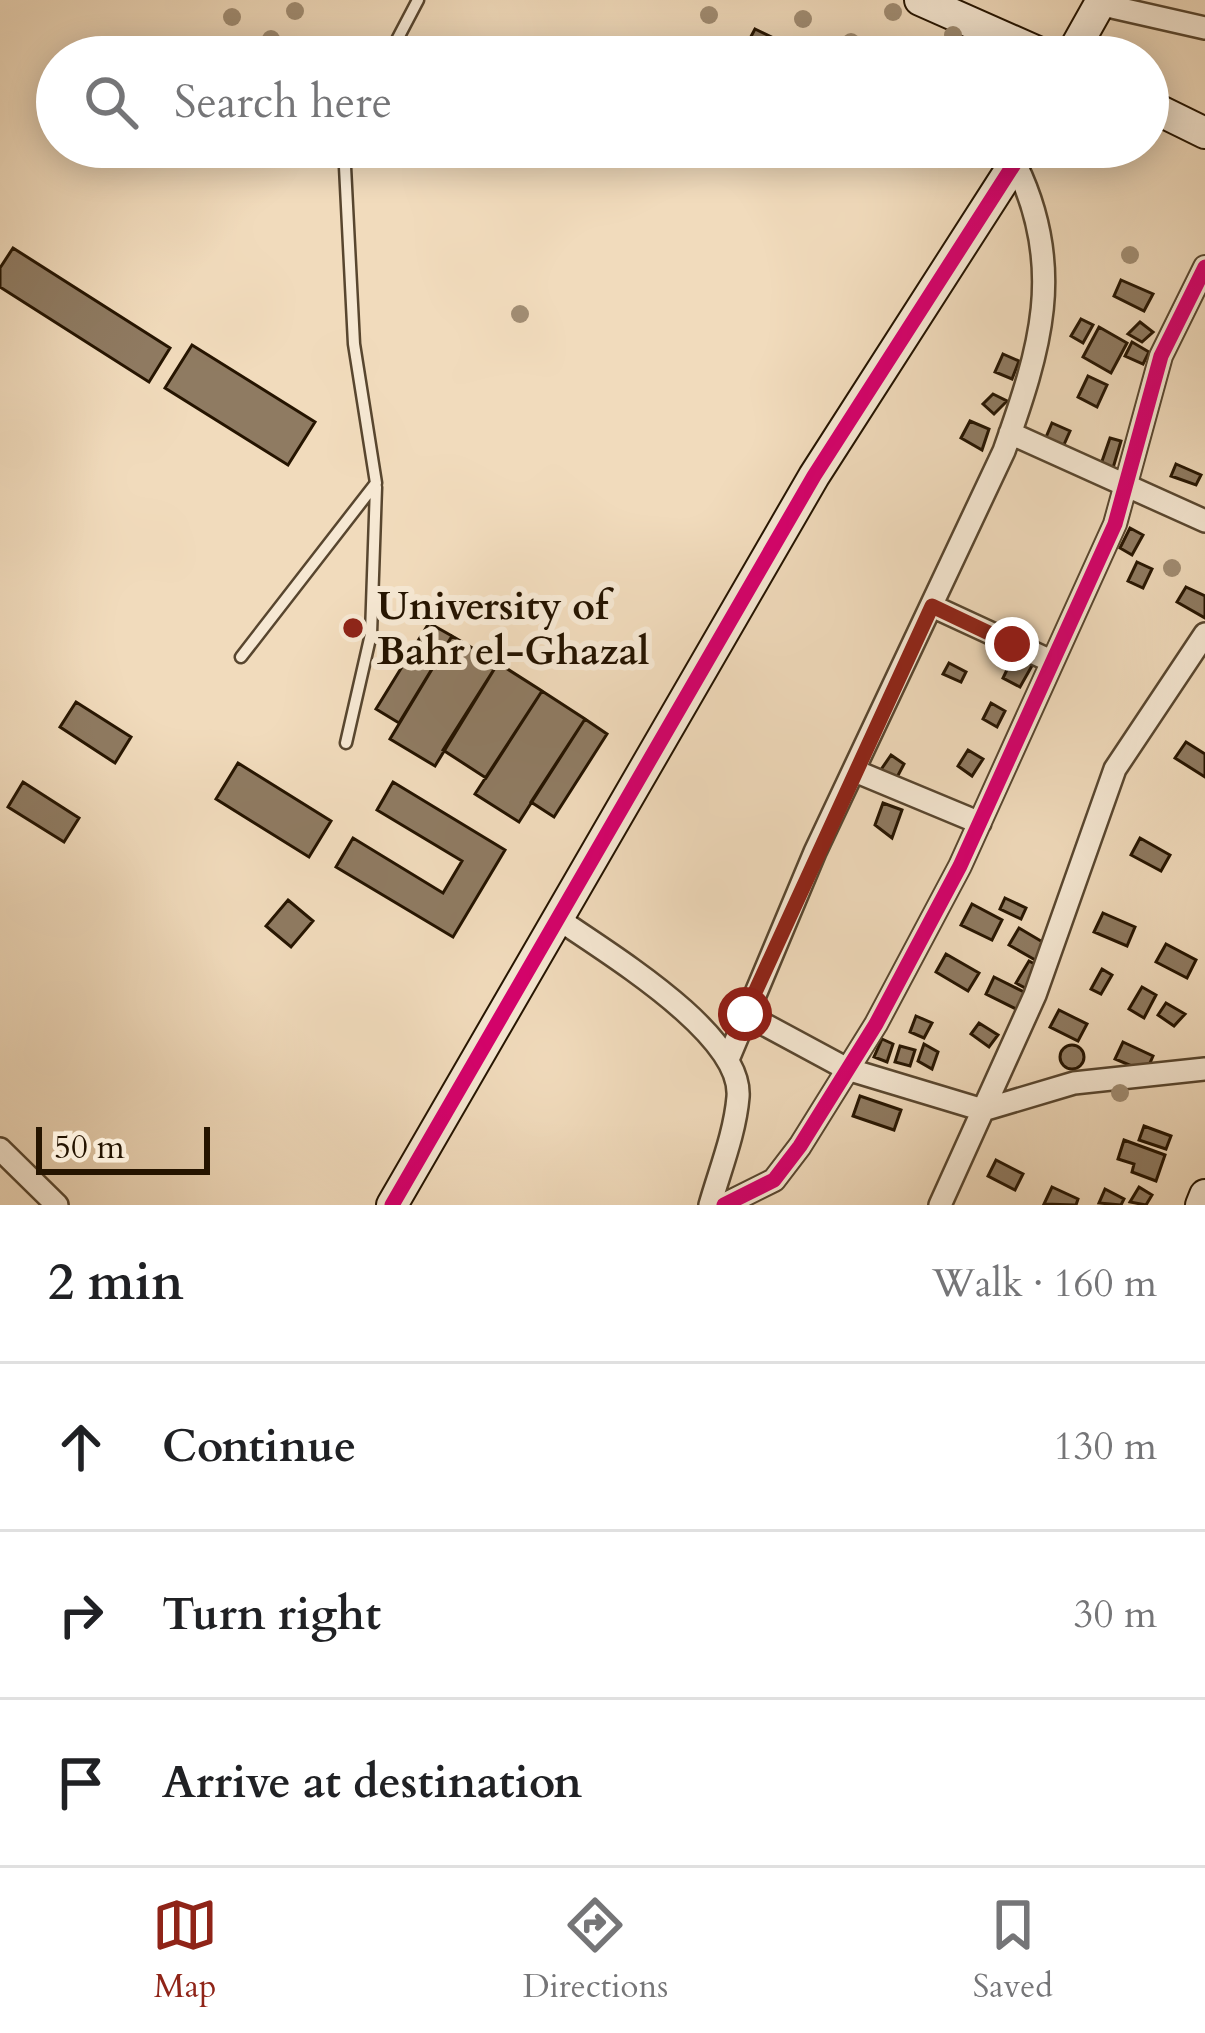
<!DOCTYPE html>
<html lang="en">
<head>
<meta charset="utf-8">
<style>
	body { margin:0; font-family:Cardo,serif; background:#f2f2f2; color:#202124 }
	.scale { position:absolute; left:36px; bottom:30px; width:174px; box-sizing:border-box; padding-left:12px; border:6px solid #251400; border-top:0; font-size:33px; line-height:42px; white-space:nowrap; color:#251400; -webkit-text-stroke:9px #f6e8d3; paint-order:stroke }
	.stop { position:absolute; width:36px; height:36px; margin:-27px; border:9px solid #8f2418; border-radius:50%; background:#fff }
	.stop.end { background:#8f2418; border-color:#fff; box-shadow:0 3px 12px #0008 }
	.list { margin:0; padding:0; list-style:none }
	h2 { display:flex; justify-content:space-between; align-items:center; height:156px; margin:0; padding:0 48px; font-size:51px }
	h2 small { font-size:39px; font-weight:400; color:#757577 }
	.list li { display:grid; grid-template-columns:78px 1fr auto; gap:36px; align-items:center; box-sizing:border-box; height:168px; padding:0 48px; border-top:3px solid #e0e0e0 }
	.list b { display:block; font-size:45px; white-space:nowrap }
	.list em { font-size:39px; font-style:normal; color:#757577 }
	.icon { flex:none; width:66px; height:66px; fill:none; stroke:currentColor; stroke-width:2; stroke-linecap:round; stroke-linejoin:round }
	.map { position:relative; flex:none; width:1205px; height:1205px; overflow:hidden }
	.search { position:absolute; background:#fff; box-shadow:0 6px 30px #0003; left:36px; right:36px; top:36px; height:132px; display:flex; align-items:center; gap:30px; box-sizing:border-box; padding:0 42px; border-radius:66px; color:#757577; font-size:45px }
	.sheet { height:660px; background:#fff }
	nav { display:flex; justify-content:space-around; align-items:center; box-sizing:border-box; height:168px; border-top:3px solid #e0e0e0; background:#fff; font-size:33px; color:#757577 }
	nav a { display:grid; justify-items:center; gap:6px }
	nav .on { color:#8f2418 }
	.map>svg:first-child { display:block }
</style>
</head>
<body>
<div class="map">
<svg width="1205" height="1205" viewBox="0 0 1205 1205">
	<rect width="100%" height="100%" fill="#f1dbbc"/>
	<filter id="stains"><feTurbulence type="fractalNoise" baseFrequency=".00167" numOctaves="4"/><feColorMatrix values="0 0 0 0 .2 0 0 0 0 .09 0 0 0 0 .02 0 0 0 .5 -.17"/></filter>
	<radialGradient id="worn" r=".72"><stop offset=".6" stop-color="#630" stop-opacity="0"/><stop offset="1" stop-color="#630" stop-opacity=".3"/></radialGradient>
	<path fill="#8f7b62" stroke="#251400" stroke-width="3" d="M 755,29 L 813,57 L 740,57 Z
		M 13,248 L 170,348 L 149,382 L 0,287 L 0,268 Z
		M 1121,280 L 1153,294 L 1144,311 L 1114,296 Z
		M 1081,319 L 1093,325 L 1083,343 L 1071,336 Z
		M 1140,322 L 1153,332 L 1142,342 L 1128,334 Z
		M 1099,327 L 1127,343 L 1111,373 L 1083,357 Z
		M 1132,342 L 1149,352 L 1143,364 L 1125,356 Z
		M 192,345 L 315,422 L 288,465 L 165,388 Z
		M 1003,354 L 1019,361 L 1012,379 L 995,372 Z
		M 1088,376 L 1107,385 L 1097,407 L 1078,397 Z
		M 993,394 L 1007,401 L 994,414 L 983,404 Z
		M 970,421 L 989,429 L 982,450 L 961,438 Z
		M 1052,423 L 1070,431 L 1062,449 L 1044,442 Z
		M 1110,438 L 1121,441 L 1113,468 L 1101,464 Z
		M 1176,464 L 1201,475 L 1196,485 L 1171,476 Z
		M 1130,528 L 1143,535 L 1132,555 L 1120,548 Z
		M 1137,562 L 1152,569 L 1143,588 L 1128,581 Z
		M 1186,587 L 1205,596 L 1205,618 L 1177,602 Z
		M 429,623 L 452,636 L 399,723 L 376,709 Z
		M 452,636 L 498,663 L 435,766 L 390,739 Z
		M 1014,655 L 1033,664 L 1020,687 L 1003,678 Z
		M 498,663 L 542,691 L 486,778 L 443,750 Z
		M 949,663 L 966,672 L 961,682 L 943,674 Z
		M 542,691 L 585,719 L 519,822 L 475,794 Z
		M 76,702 L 131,737 L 115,763 L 60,727 Z
		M 991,703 L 1005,711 L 997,727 L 983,719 Z
		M 585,719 L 607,734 L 554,817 L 531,802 Z
		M 1186,742 L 1205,754 L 1205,777 L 1175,758 Z
		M 968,750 L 983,759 L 972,776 L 958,766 Z
		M 891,755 L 904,764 L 895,781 L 880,771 Z
		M 238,763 L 331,821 L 309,857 L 216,799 Z
		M 23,782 L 79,818 L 64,842 L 8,807 Z
		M 393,782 L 505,850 L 453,937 L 336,867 L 353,838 L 443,893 L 462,861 L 377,810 Z
		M 883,803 L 902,810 L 892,838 L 875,825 Z
		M 1140,838 L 1170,855 L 1161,871 L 1131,855 Z
		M 1005,898 L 1026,908 L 1021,919 L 1000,909 Z
		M 288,900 L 313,921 L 291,947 L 266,926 Z
		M 972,904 L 1002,920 L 992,940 L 961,925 Z
		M 1103,913 L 1135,927 L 1127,946 L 1094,932 Z
		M 1019,928 L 1046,944 L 1037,961 L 1009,945 Z
		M 1166,944 L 1196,960 L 1187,978 L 1156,962 Z
		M 946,954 L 979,973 L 968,991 L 936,972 Z
		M 1029,961 L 1040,967 L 1027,989 L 1016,983 Z
		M 1102,969 L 1112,975 L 1101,994 L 1091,989 Z
		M 994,977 L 1026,993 L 1018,1010 L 986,994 Z
		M 1142,987 L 1156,995 L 1144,1018 L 1129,1009 Z
		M 1166,1003 L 1185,1014 L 1174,1026 L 1158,1015 Z
		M 1059,1010 L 1087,1024 L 1078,1041 L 1050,1027 Z
		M 916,1016 L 932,1023 L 924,1038 L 910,1032 Z
		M 979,1023 L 998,1035 L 989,1047 L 971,1034 Z
		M 882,1039 L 893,1044 L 887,1062 L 874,1057 Z
		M 1123,1042 L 1153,1056 L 1146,1072 L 1115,1059 Z
		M 924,1044 L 938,1052 L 932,1069 L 918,1061 Z
		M1060 1057a12 12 0 1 1 24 0a12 12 0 1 1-24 0Z
		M 900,1046 L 915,1050 L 910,1066 L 895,1062 Z
		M 860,1096 L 901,1110 L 894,1130 L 853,1116 Z
		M 1144,1126 L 1171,1136 L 1166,1149 L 1139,1140 Z
		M 1124,1140 L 1165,1155 L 1156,1181 L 1132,1172 L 1134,1164 L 1118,1159 Z
		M 996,1160 L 1023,1174 L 1015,1190 L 988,1176 Z
		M 1052,1187 L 1078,1199 L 1076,1205 L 1044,1204 Z
		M 1139,1187 L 1152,1195 L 1146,1205 L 1130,1202 Z
		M 1105,1189 L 1124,1199 L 1121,1205 L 1099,1203 Z"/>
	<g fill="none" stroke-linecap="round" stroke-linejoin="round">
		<g stroke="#58462f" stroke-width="15">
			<path id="lane" d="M 388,57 L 418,0
				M 241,657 L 376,483 L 354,344 L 344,147
				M 346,743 L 371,634 L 376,487"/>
		</g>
		<g stroke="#58462f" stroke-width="26">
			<path id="street" d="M 1099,4 L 1205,28
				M 1010,433 L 1205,521
				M 932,606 L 1051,661
				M 855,771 L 980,823
				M 560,920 C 607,953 743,1034 738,1097 C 735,1133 720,1170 710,1205
				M 745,1014 L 847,1069 L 983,1110 L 1074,1083 L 1205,1069
				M 729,1057 L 815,852 L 1004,451 C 1040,350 1066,268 1016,165
				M 0,1149 L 57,1205
				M 724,1205 L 774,1180 L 800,1146 L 876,1024 L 960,866 L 1115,524 L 1161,356 L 1205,267
				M 940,1205 L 1035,995 L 1115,769 L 1205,634"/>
		</g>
		<g stroke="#251400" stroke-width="34">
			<path id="secondary" d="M 920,0 L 1049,57
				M 1070,57 L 1102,0
				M 1148,105 L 1205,133
				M 392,1205 L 814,476 L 1025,147
				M 1201,1205 L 1205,1195"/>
		</g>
		<use href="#lane" stroke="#f6e8d3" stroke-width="10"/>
		<use href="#street" stroke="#f6e8d3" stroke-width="21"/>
		<use href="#secondary" stroke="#f6e8d3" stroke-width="30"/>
		<g stroke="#f6e8d3" stroke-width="22">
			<path id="cycleway" d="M 392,1205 L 814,476 L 1025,147
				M 724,1205 L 774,1180 L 800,1146 L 876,1024 L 960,866 L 1115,524 L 1161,356 L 1205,267"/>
		</g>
		<use href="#cycleway" stroke="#d6006c" stroke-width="15"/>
	</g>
	<g fill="#a18d73">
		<circle cx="295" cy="11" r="9"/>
		<circle cx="893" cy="12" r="9"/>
		<circle cx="709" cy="15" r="9"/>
		<circle cx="232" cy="17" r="9"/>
		<circle cx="803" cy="19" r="9"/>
		<circle cx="953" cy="35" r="9"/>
		<circle cx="271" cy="39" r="9"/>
		<circle cx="851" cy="42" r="9"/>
		<circle cx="1130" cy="255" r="9"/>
		<circle cx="520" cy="314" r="9"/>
		<circle cx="1172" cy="568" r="9"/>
		<circle cx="1120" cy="1093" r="9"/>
	</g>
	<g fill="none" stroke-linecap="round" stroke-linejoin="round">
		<path stroke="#8f2418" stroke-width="15" d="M 745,1014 L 932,606 L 1012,644"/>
	</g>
	<circle fill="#8f2418" stroke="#f6e8d3" stroke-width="4.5" cx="353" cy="628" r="12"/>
	<g text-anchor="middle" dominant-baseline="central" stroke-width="12" stroke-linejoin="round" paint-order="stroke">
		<g font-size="39" font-weight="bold" fill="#251400" stroke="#f6e8d3" text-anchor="start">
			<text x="377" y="606">University of<tspan x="377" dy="45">Bahr el-Ghazal</tspan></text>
		</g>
	</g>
	<rect width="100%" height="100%" filter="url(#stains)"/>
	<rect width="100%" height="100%" fill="url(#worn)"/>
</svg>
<div class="scale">50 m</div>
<div class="stop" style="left:745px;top:1014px"></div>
<div class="stop end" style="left:1012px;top:644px"></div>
<div class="search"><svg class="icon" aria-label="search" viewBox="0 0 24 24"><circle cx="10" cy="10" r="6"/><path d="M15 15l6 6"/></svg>Search here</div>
</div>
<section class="sheet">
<h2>2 min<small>Walk · 160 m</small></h2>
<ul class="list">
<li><svg class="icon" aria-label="ahead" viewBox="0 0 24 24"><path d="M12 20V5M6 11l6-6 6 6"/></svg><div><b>Continue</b></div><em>130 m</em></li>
<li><svg class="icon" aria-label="right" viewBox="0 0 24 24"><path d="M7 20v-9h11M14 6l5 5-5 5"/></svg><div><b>Turn right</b></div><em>30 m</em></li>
<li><svg class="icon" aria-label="arrive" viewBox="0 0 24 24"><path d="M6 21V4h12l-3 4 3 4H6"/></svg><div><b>Arrive at destination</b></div></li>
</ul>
</section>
<nav>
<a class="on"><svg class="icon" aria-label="map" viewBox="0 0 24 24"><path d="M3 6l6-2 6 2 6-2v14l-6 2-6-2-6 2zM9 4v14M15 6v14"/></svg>Map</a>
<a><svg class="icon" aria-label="directions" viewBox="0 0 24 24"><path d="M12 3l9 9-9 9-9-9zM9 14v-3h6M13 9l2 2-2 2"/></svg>Directions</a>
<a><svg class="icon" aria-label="saved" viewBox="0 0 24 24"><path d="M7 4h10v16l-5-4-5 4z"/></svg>Saved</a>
</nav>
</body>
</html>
